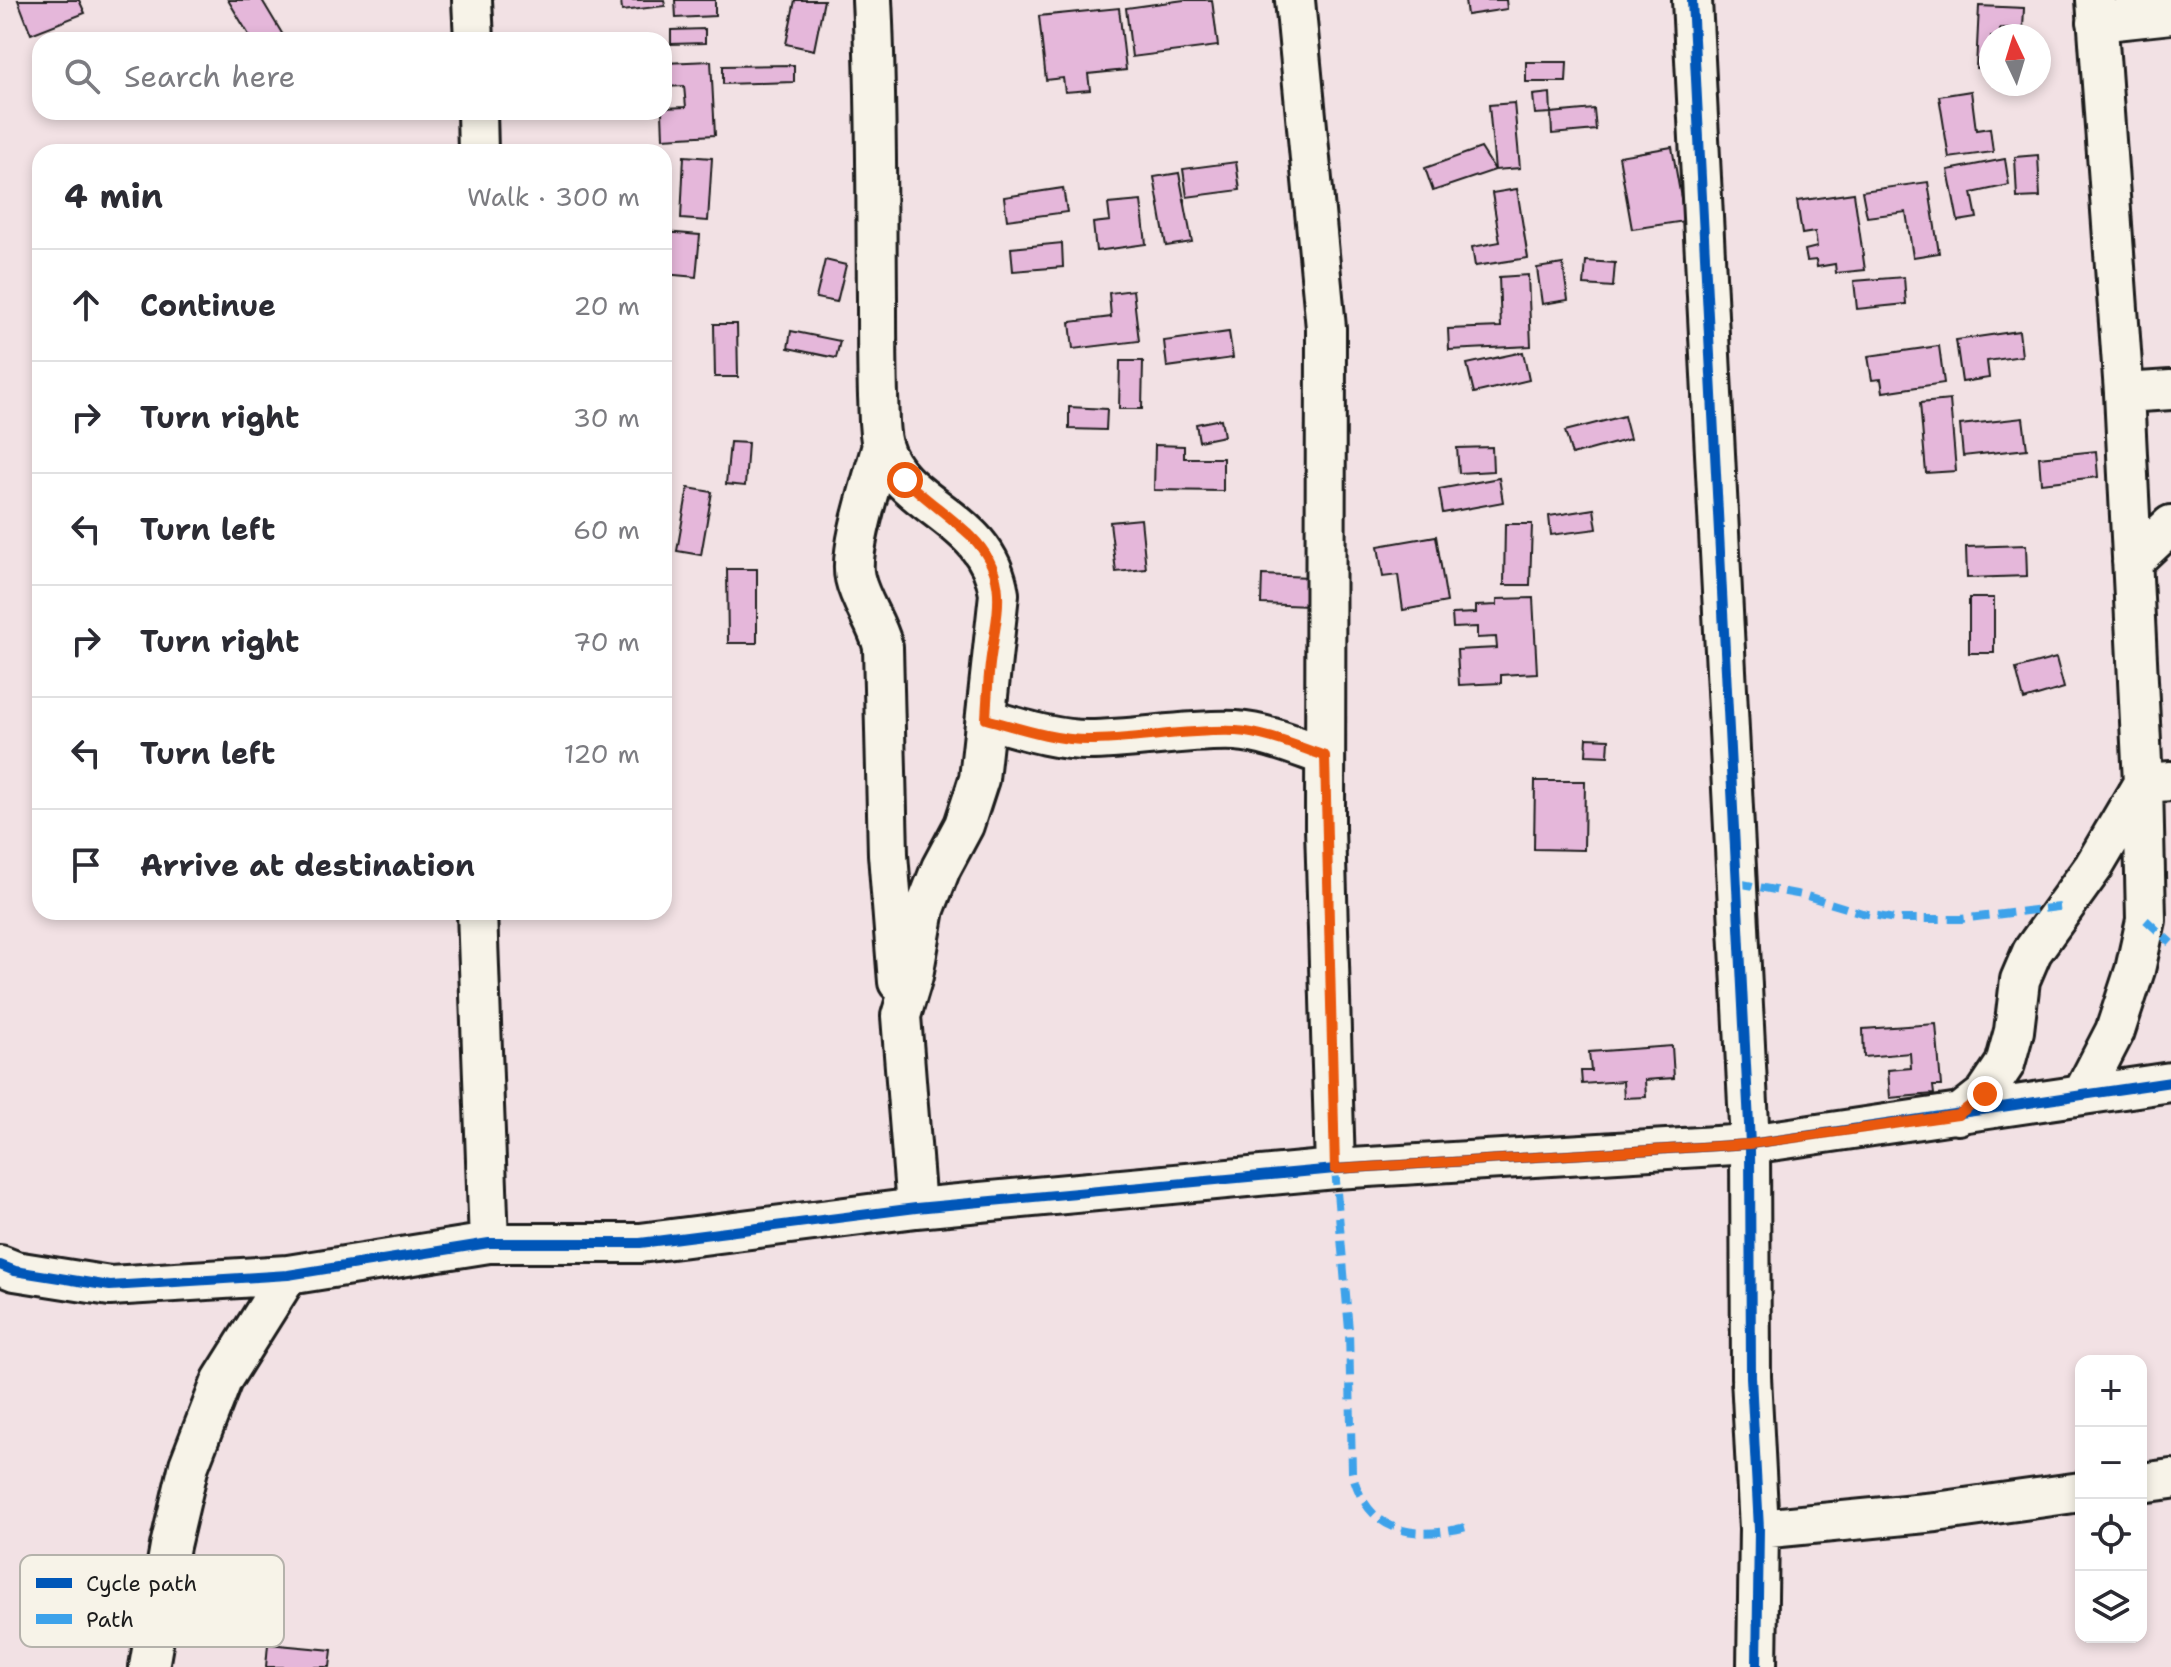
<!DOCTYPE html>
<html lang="en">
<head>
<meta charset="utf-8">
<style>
	body { margin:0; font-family:"Shantell Sans",sans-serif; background:#f7f7f7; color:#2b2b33 }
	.controls { position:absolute; right:24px; bottom:24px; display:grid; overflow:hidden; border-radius:16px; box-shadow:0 4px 12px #0003 }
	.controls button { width:72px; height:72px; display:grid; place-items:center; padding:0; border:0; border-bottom:2px solid #e1e1e2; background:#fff; color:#2b2b33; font:40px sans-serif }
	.compass { position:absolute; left:1979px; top:24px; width:72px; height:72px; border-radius:50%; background:#fff; box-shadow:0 4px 12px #0003; rotate:356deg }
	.stop { position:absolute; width:24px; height:24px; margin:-18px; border:6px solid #ea580c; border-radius:50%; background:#fff }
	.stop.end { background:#ea580c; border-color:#fff; box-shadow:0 2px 8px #0008 }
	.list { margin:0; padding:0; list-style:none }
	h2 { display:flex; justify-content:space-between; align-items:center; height:104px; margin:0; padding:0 32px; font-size:34px }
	h2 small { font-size:26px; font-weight:400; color:#7c7c81 }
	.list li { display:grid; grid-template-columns:52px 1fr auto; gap:24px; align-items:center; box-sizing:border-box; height:112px; padding:0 32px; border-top:2px solid #e1e1e2 }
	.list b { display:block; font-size:30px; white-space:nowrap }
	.list em { font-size:26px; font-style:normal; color:#7c7c81 }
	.icon { flex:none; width:44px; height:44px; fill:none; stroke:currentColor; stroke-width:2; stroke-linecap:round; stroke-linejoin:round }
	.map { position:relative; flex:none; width:2171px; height:1667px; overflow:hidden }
	.search { position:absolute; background:#fff; box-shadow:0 4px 12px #0003; left:32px; top:32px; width:640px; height:88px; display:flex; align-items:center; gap:20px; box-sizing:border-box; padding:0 28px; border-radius:24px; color:#7c7c81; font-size:30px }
	.panel { position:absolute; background:#fff; box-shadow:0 4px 12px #0003; left:32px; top:144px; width:640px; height:776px; border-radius:24px }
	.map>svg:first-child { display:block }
</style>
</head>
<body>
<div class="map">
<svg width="2171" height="1667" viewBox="0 0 2171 1667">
	<rect width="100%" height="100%" fill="#f2e1e4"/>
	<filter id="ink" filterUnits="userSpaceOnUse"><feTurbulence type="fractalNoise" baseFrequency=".0125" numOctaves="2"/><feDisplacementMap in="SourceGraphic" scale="16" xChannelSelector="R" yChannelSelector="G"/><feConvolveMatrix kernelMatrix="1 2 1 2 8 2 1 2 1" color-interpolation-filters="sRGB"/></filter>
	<g filter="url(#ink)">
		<path fill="#e5b7da" stroke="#1c1c1c" stroke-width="2" d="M 18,0 L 79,0 L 85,13 L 31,34 Z
			M 228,0 L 262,0 L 283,35 L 273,40 L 252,40 Z
			M 621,0 L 664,0 L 665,6 L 622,11 Z
			M 675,0 L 715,0 L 715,16 L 676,18 Z
			M 795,0 L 824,0 L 814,50 L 786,44 Z
			M 1184,0 L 1212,0 L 1218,46 L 1132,57 L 1126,8 Z
			M 1465,0 L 1506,0 L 1507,9 L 1467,15 Z
			M 1979,6 L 2024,8 L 2023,29 L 2000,28 L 2000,36 L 1991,36 L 1991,69 L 1976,68 Z
			M 1119,8 L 1126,70 L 1088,74 L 1090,90 L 1065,92 L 1063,78 L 1046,80 L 1039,16 Z
			M 705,29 L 705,43 L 671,44 L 671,30 Z
			M 711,61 L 715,135 L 663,138 L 662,112 L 664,108 L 686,107 L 684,86 L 664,87 L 664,63 Z
			M 1526,62 L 1567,62 L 1566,82 L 1526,82 Z
			M 794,65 L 794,82 L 723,84 L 723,66 Z
			M 1971,91 L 1976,130 L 1990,128 L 1993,152 L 1949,158 L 1939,96 Z
			M 1550,93 L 1551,113 L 1535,114 L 1533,95 Z
			M 1514,103 L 1520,168 L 1495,170 L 1489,105 Z
			M 1594,109 L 1596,130 L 1552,134 L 1551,113 Z
			M 1672,147 L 1685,221 L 1632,229 L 1619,156 Z
			M 1481,148 L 1495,170 L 1433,191 L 1425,168 Z
			M 2038,155 L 2040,197 L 2017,198 L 2015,157 Z
			M 684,156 L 712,158 L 708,221 L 681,219 Z
			M 2005,159 L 2009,185 L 1972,193 L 1977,218 L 1958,221 L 1948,170 Z
			M 1236,162 L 1240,190 L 1187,197 L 1183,169 Z
			M 1179,173 L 1192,242 L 1166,246 L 1154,177 Z
			M 1928,182 L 1939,253 L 1913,257 L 1906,212 L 1867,217 L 1862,191 Z
			M 1063,188 L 1067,212 L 1007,220 L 1004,197 Z
			M 1517,189 L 1528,258 L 1475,266 L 1472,247 L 1500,242 L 1492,193 Z
			M 1854,193 L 1865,270 L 1836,273 L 1835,264 L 1817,267 L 1816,260 L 1807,261 L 1805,250 L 1817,247 L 1815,232 L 1802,234 L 1797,201 Z
			M 1141,201 L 1146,244 L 1096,251 L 1093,223 L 1110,221 L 1108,204 Z
			M 664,232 L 700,235 L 696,277 L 664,274 Z
			M 1062,243 L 1063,267 L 1013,271 L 1011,248 Z
			M 825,260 L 846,265 L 837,302 L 816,298 Z
			M 1586,261 L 1615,263 L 1613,287 L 1584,285 Z
			M 1563,264 L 1568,300 L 1542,304 L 1537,268 Z
			M 1528,275 L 1531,346 L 1449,350 L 1448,329 L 1501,327 L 1499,277 Z
			M 1904,277 L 1906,304 L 1857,309 L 1854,281 Z
			M 1133,290 L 1139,341 L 1073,349 L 1070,322 L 1111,317 L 1109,293 Z
			M 714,324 L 737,324 L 738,377 L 715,377 Z
			M 791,331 L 840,341 L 836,358 L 788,348 Z
			M 2019,331 L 2022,356 L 1987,361 L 1989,378 L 1962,382 L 1956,340 Z
			M 1229,332 L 1233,358 L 1167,367 L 1164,341 Z
			M 1939,346 L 1944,383 L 1883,392 L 1881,379 L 1872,380 L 1868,356 Z
			M 1523,352 L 1529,380 L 1474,393 L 1467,364 Z
			M 1120,361 L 1143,361 L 1142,409 L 1119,409 Z
			M 1950,400 L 1956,471 L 1926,473 L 1920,403 Z
			M 1069,407 L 1107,409 L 1106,430 L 1069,429 Z
			M 1624,416 L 1630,439 L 1572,455 L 1565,431 Z
			M 2023,418 L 2027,449 L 1963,456 L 1960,425 Z
			M 1221,419 L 1224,436 L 1199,441 L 1196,424 Z
			M 730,442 L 748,443 L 745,486 L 726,484 Z
			M 1155,445 L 1184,446 L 1184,458 L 1223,458 L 1223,491 L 1154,490 Z
			M 1492,447 L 1493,471 L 1459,473 L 1457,448 Z
			M 2096,451 L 2098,477 L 2041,483 L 2039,457 Z
			M 1499,478 L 1503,502 L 1443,513 L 1439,489 Z
			M 688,488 L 712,492 L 701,555 L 677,551 Z
			M 1594,509 L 1597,529 L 1551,535 L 1549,516 Z
			M 1141,519 L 1146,569 L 1116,572 L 1110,522 Z
			M 1505,524 L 1532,524 L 1530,585 L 1504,585 Z
			M 1436,536 L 1447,602 L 1403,610 L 1398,575 L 1383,577 L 1378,546 Z
			M 2026,545 L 2027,576 L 1967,578 L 1966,547 Z
			M 727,569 L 757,569 L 757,643 L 728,643 Z
			M 1262,575 L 1310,577 L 1309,606 L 1261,604 Z
			M 1533,598 L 1537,673 L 1501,675 L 1501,683 L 1459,685 L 1457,650 L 1497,648 L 1496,637 L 1477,638 L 1477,627 L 1453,628 L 1452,614 L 1476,613 L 1476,606 L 1497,605 L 1497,599 Z
			M 1969,598 L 1994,598 L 1994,653 L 1969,653 Z
			M 2056,658 L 2064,688 L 2024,700 L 2016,669 Z
			M 1587,738 L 1609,739 L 1608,756 L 1586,755 Z
			M 1535,781 L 1585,781 L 1584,850 L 1534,849 Z
			M 1936,1024 L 1941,1086 L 1933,1086 L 1934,1094 L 1890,1098 L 1888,1070 L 1911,1068 L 1910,1053 L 1864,1057 L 1863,1029 Z
			M 1672,1046 L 1674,1078 L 1645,1080 L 1646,1097 L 1624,1098 L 1623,1081 L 1582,1084 L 1581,1071 L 1591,1071 L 1589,1052 Z
			M 268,1644 L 332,1650 L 330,1667 L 266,1667 Z"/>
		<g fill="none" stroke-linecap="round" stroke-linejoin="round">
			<g stroke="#1c1c1c" stroke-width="44">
				<path id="minor" d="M 472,0 L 474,40
					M 872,0 C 877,99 876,199 877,299 C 877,331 877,364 878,396 C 879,412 878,430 882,445 C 900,508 988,515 999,594 L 979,779 L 964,825 L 941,868 L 925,909 L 913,976 L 901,1016 L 916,1208
					M 1295,0 L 1326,328 L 1325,827 L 1335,1169
					M 1692,0 L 1750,1144 L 1751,1377 L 1759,1529 L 1757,1667
					M 2097,22 L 2171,14
					M 477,112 L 478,152
					M 2124,393 L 2171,390
					M 882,445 C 874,476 848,551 855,578 C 860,602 877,622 883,647 L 888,854 L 898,982
					M 2132,562 L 2171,525
					M 986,719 C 1019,728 1054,740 1088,740 C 1137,740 1186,729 1236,731 C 1266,733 1296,746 1325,756
					M 477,912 L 489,1243
					M 2083,1093 L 2115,1031 L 2135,970 L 2146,920 L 2143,783 L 2124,393 L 2096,0
					M 1958,1115 L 1985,1094 L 2005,1064 L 2014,1031 L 2020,980 L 2032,952 L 2094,866 L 2143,783 L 2171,781
					M 0,1265 L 15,1271 L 110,1286 L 288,1275 L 489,1243 L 640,1243 L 916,1208 L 1335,1169 L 1750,1144 L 2171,1082
					M 2141,1483 L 2171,1479
					M 1759,1529 L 1936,1512 L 2081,1492
					M 149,1667 L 170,1546 L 189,1465 L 222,1380 L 288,1275"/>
			</g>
			<use href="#minor" stroke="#f7f3e8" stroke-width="38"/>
			<path stroke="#3da2ea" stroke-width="8" stroke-dasharray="16 8" stroke-linecap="butt" d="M 1737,883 L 1807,896 L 1862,913 L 1895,919 L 1961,919 L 2067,906
				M 2146,920 L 2171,943
				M 1335,1169 L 1349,1330 L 1352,1472 C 1367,1532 1411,1541 1466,1527"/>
			<g stroke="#f7f3e8" stroke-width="15">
				<path id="cycleway" d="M 1692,0 L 1750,1144 L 1751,1377 L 1759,1529 L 1757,1667
					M 0,1265 L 15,1271 L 110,1286 L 288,1275 L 489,1243 L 640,1243 L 916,1208 L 1335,1169 L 1750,1144 L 2171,1082"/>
			</g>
			<use href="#cycleway" stroke="#0057b8" stroke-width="10"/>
		</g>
	</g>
	<g fill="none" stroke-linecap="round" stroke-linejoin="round" filter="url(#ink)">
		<path stroke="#ea580c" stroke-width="10" d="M 905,480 C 926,500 950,516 971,536 C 1012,577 996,614 990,664 C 988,682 987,701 986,719 C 1019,728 1054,740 1088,740 C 1137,740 1186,729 1236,731 C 1266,733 1296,746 1325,756 L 1335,1169 L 1750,1144 L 1958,1115 L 1985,1094"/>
	</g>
	<rect x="20" y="1555" width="264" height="92" rx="12" fill="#f7f3e8" stroke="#b5b2ab" stroke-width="2"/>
	<rect x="36" y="1578" width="36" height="10" fill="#0057b8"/>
	<rect x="36" y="1614" width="36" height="10" fill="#3da2ea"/>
	<g font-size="22" fill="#1c1c1c">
		<text x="86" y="1591">Cycle path</text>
		<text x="86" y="1627">Path</text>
	</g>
</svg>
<div class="controls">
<button>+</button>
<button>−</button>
<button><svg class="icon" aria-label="locate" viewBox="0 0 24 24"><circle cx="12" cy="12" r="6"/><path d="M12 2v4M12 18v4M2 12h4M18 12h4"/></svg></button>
<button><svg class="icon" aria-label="layers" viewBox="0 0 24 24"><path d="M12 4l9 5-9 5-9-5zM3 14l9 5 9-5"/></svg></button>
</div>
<svg class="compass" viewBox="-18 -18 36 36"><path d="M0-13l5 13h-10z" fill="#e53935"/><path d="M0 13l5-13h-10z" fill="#7c7c81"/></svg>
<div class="stop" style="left:905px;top:480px"></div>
<div class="stop end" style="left:1985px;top:1094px"></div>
<div class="search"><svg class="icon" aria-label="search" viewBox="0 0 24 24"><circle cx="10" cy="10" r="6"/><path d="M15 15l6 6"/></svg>Search here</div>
<section class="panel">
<h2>4 min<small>Walk · 300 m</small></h2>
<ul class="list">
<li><svg class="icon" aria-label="ahead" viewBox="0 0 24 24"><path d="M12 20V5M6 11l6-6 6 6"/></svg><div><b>Continue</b></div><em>20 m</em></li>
<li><svg class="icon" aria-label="right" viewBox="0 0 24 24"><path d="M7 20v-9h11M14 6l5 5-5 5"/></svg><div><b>Turn right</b></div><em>30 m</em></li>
<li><svg class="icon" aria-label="left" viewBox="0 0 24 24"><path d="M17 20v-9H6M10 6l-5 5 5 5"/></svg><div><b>Turn left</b></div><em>60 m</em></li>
<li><svg class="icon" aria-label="right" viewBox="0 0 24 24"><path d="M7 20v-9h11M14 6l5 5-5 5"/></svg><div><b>Turn right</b></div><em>70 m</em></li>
<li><svg class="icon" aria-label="left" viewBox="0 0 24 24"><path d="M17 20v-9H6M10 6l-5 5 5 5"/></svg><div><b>Turn left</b></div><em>120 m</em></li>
<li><svg class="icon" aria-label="arrive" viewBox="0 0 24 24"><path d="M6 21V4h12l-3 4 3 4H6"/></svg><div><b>Arrive at destination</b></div></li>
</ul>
</section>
</div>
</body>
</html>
